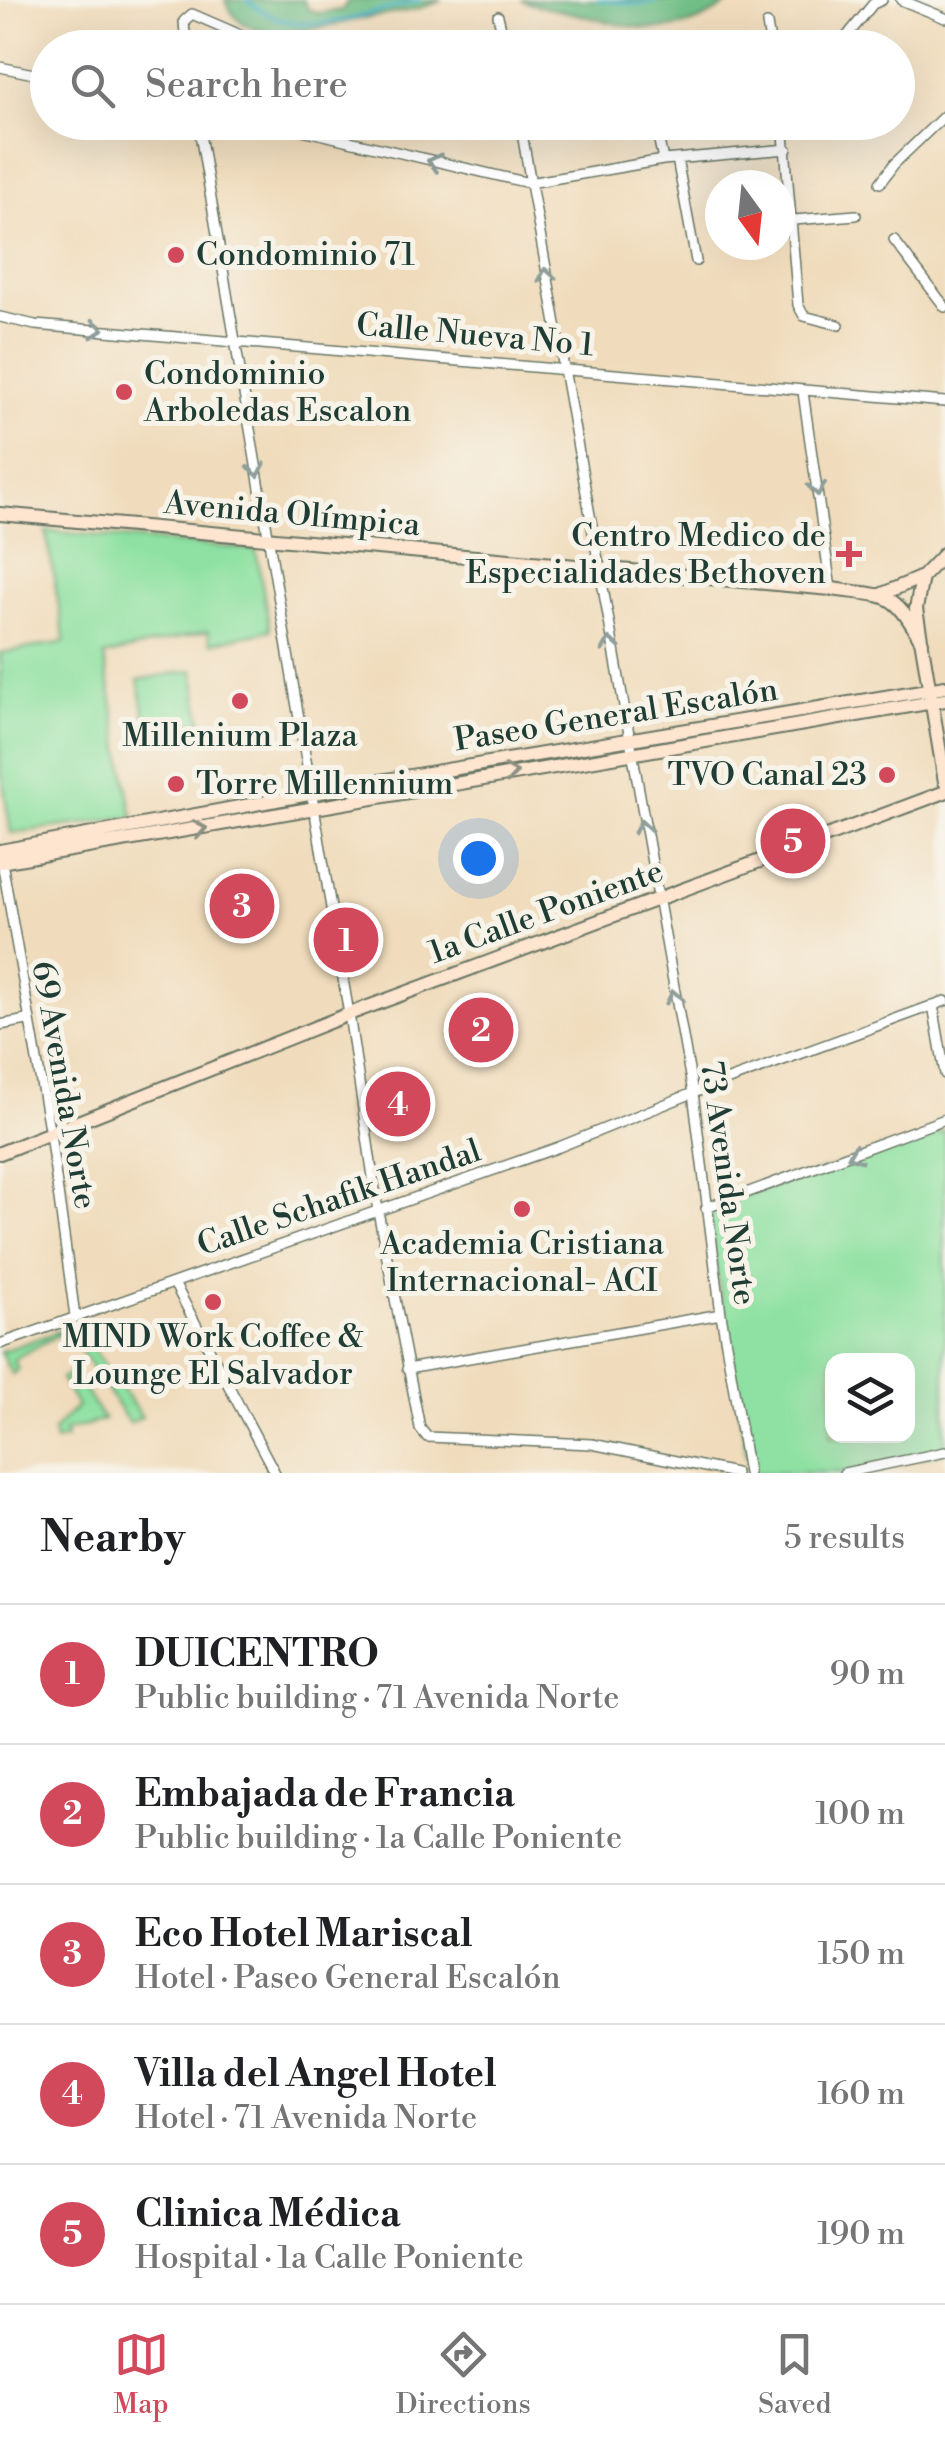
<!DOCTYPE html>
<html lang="en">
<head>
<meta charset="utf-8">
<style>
	body { margin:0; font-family:"Libre Bodoni",serif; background:#f6f6f6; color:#202124 }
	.controls { position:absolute; right:30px; bottom:30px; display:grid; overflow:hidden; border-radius:20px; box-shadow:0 10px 40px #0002 }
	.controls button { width:90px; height:90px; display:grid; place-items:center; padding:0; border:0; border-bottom:2px solid #e0e0e0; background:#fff; color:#202124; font:50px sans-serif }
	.compass { position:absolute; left:705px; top:170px; width:90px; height:90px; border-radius:50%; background:#fff; box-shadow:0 10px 40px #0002; rotate:165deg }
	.you { position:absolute; left:478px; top:858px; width:35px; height:35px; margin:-25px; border:8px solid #fff; border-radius:50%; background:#1a73e8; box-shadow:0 0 0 15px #1a73e833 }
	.badge { display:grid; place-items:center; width:65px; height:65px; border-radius:50%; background:#d1495b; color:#fff; font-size:32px; font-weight:700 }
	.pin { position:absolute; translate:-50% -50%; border:5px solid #fff; box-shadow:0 2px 10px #0006 }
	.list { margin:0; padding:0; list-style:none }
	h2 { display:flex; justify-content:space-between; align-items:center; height:130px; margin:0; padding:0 40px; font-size:42px }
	h2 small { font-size:32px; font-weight:400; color:#757577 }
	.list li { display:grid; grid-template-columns:65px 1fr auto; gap:30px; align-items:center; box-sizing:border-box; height:140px; padding:0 40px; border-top:2px solid #e0e0e0 }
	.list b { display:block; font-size:38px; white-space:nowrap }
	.list p { margin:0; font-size:32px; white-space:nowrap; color:#757577 }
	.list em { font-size:32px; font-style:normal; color:#757577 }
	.icon { flex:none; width:55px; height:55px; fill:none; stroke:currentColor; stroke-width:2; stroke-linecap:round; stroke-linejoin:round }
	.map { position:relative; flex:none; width:945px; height:1473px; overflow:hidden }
	.search { position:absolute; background:#fff; box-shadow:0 10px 40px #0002; left:30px; right:30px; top:30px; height:110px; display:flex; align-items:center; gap:25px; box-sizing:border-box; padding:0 35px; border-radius:55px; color:#757577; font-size:38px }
	.sheet { height:830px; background:#fff }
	nav { display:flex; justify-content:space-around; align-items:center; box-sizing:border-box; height:140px; border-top:2px solid #e0e0e0; background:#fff; font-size:28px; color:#757577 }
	nav a { display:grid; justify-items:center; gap:5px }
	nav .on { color:#d1495b }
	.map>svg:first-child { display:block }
</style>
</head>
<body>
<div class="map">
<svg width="945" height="1473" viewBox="0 0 945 1473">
	<rect width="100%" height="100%" fill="#f7f3e8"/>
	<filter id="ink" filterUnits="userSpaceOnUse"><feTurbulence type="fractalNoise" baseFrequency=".01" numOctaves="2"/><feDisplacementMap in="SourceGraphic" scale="20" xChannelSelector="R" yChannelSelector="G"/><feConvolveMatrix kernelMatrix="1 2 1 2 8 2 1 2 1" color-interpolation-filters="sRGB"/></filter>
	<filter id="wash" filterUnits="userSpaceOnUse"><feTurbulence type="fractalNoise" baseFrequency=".0048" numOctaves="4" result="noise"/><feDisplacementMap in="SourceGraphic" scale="40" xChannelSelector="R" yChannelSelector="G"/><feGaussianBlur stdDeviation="2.25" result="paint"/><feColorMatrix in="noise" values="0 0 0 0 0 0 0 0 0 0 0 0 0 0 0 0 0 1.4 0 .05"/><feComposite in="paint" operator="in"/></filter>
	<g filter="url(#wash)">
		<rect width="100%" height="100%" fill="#f0dcbc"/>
		<path fill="#8ee1a2" stroke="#568f6b" stroke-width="2.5" fill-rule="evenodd" d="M 46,531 L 256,550 L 270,630 L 211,643 L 208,631 L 104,656 L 133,817 L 11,833 L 0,764 L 0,653 L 65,642 Z
			M 193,670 L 202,722 L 148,731 L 138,680 Z
			M 945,1131 L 945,1452 L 839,1473 L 750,1473 L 706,1208 ZM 832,1360 L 908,1360 L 908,1436 L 832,1436 Z
			M 76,1325 L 142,1417 L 129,1423 L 67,1330 L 14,1359 L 18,1370 L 12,1374 L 0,1352 Z
			M 73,1372 L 104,1420 L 64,1431 L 66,1438 L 55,1441 L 53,1431 L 77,1406 L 61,1379 Z"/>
		<path fill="#72bf88" stroke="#487e5e" stroke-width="2.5" d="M 225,0 L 303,0 L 307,8 L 317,13 L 342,10 L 349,0 L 442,0 C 412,13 383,15 351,21 C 311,29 246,51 225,0 Z
			M 521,0 L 733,0 C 675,46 630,26 567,12 C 551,8 535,7 521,0 Z"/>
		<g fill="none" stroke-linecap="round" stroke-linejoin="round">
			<path stroke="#45b0c3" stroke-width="4" d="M 247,0 C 296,45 362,15 419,0
				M 598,0 L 640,4 L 658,0"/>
		</g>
	</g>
	<g filter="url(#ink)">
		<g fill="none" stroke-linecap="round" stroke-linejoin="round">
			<g stroke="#687564" stroke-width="12">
				<path id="street" d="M 901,0 L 945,18
					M 498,16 L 506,48
					M 767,24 L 771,48
					M 640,43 L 641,48
					M 839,46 L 873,4 L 882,0
					M 186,48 L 184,21 L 192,14 L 252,40 L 289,48
					M 0,67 L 48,77
					M 198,122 L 349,1014 L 378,1211 L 420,1428 L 427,1437 L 592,1444 L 735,1473
					M 268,122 L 529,183 L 663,160 L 787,149
					M 520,122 L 693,1093 L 721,1314 L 748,1473
					M 655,122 L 663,160
					M 783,122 L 798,305 L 804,316 L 839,325
					M 677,159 L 696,261
					M 880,183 L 894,164 L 945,115
					M 794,220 L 856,215
					M 894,240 L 945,307
					M 0,317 L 35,325 L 945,402
					M 803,392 L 831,589
					M 2,862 L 50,1134 L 75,1316
					M 933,1005 L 945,1074
					M 0,1025 L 27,1020
					M 706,1208 L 945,1119
					M 174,1283 L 275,1473
					M 0,1344 L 559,1147 L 693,1093 L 945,1001
					M 407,1369 L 721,1314
					M 844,1473 L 945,1452"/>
			</g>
			<g stroke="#687564" stroke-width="16">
				<path id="secondary" d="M 0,514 L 831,589 C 890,597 892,589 922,642
					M 945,553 L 922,577 L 916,609 L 945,782
					M 880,595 L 922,577
					M 0,851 L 380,781 L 945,687
					M 0,862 L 945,700
					M 0,1153 L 349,1014 L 945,792"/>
			</g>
			<use href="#street" stroke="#fff" stroke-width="9"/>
			<use href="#secondary" stroke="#fde5d0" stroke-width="12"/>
		</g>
		<defs><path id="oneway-chevron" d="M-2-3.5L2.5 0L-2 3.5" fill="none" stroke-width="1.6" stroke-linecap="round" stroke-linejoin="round" transform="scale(2.5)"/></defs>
		<g stroke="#8f9e9a">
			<use href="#oneway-chevron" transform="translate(434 162) rotate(-167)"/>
			<use href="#oneway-chevron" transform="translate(546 275) rotate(-101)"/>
			<use href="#oneway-chevron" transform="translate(97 329) rotate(4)"/>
			<use href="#oneway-chevron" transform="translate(257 470) rotate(79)"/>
			<use href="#oneway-chevron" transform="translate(817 489) rotate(82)"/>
			<use href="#oneway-chevron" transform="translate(610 644) rotate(-100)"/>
			<use href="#oneway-chevron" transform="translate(642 827) rotate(-100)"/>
			<use href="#oneway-chevron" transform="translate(674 997) rotate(-101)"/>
			<use href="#oneway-chevron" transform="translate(854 1155) rotate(159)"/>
		</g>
		<g stroke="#8e9182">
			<use href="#oneway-chevron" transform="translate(511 773) rotate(-9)"/>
			<use href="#oneway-chevron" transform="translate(200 829) rotate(-10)"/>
		</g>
	</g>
	<g fill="#d1495b" stroke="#f7f3e8" stroke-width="4">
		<circle cx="176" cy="255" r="10"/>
		<circle cx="124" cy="392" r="10"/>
		<path d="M844 539h10v10h10v10h-10v10h-10v-10h-10v-10h10z"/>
		<circle cx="240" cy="701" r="10"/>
		<circle cx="887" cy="775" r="10"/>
		<circle cx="176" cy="784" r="10"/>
		<circle cx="522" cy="1209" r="10"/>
		<circle cx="213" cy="1302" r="10"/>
	</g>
	<g text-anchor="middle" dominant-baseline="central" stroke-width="10" stroke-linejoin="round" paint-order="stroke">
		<g font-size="32" fill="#1f3d34" stroke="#f7f3e8" text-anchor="start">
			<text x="196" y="255">Condominio 71</text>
			<text x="144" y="374">Condominio<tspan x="144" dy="37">Arboledas Escalon</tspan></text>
			<text x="826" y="536" text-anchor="end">Centro Medico de<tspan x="826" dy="37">Especialidades Bethoven</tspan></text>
			<text x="240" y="736" text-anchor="middle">Millenium Plaza</text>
			<text x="867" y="775" text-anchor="end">TVO Canal 23</text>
			<text x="196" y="784">Torre Millennium</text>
			<text x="522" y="1244" text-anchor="middle">Academia Cristiana<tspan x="522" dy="37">Internacional- ACI</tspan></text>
			<text x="213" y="1337" text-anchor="middle">MIND Work Coffee &amp;<tspan x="213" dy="37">Lounge El Salvador</tspan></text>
		</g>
		<g font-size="32" fill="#1f3d34" stroke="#f7f3e8">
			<text transform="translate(475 335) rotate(5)">Calle Nueva No 1</text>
			<text transform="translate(292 514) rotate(5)">Avenida Olímpica</text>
			<text transform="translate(616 715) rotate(-9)">Paseo General Escalón</text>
			<text transform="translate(546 912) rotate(-20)">1a Calle Poniente</text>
			<text transform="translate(64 1085) rotate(80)">69 Avenida Norte</text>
			<text transform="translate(728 1183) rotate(82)">73 Avenida Norte</text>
			<text transform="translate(339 1198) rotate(-19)">Calle Schafik Handal</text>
		</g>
	</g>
</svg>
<div class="controls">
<button><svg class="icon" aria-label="layers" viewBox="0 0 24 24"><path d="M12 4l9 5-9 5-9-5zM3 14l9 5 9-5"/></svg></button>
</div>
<svg class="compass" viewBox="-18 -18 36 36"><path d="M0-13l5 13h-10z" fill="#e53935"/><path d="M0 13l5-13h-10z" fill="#757577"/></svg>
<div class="you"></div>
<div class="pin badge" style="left:346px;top:940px">1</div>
<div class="pin badge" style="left:481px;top:1030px">2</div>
<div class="pin badge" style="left:242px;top:906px">3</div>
<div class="pin badge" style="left:398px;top:1104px">4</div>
<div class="pin badge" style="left:793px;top:841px">5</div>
<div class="search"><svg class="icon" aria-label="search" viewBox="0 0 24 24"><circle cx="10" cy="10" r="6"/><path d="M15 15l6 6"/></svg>Search here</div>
</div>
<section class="sheet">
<h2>Nearby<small>5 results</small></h2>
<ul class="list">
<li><span class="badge">1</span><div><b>DUICENTRO</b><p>Public building · 71 Avenida Norte</p></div><em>90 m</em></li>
<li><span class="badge">2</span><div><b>Embajada de Francia</b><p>Public building · 1a Calle Poniente</p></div><em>100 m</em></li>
<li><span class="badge">3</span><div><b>Eco Hotel Mariscal</b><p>Hotel · Paseo General Escalón</p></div><em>150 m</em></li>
<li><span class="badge">4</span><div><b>Villa del Angel Hotel</b><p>Hotel · 71 Avenida Norte</p></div><em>160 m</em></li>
<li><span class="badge">5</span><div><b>Clinica Médica</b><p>Hospital · 1a Calle Poniente</p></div><em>190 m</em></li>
</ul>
</section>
<nav>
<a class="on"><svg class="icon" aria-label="map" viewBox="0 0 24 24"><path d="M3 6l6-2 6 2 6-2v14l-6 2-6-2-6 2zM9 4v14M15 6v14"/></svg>Map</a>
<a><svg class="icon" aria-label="directions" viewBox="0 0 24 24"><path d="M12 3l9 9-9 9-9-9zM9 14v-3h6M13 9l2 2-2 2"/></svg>Directions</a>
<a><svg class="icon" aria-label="saved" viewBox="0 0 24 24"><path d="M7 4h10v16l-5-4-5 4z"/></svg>Saved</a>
</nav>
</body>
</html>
